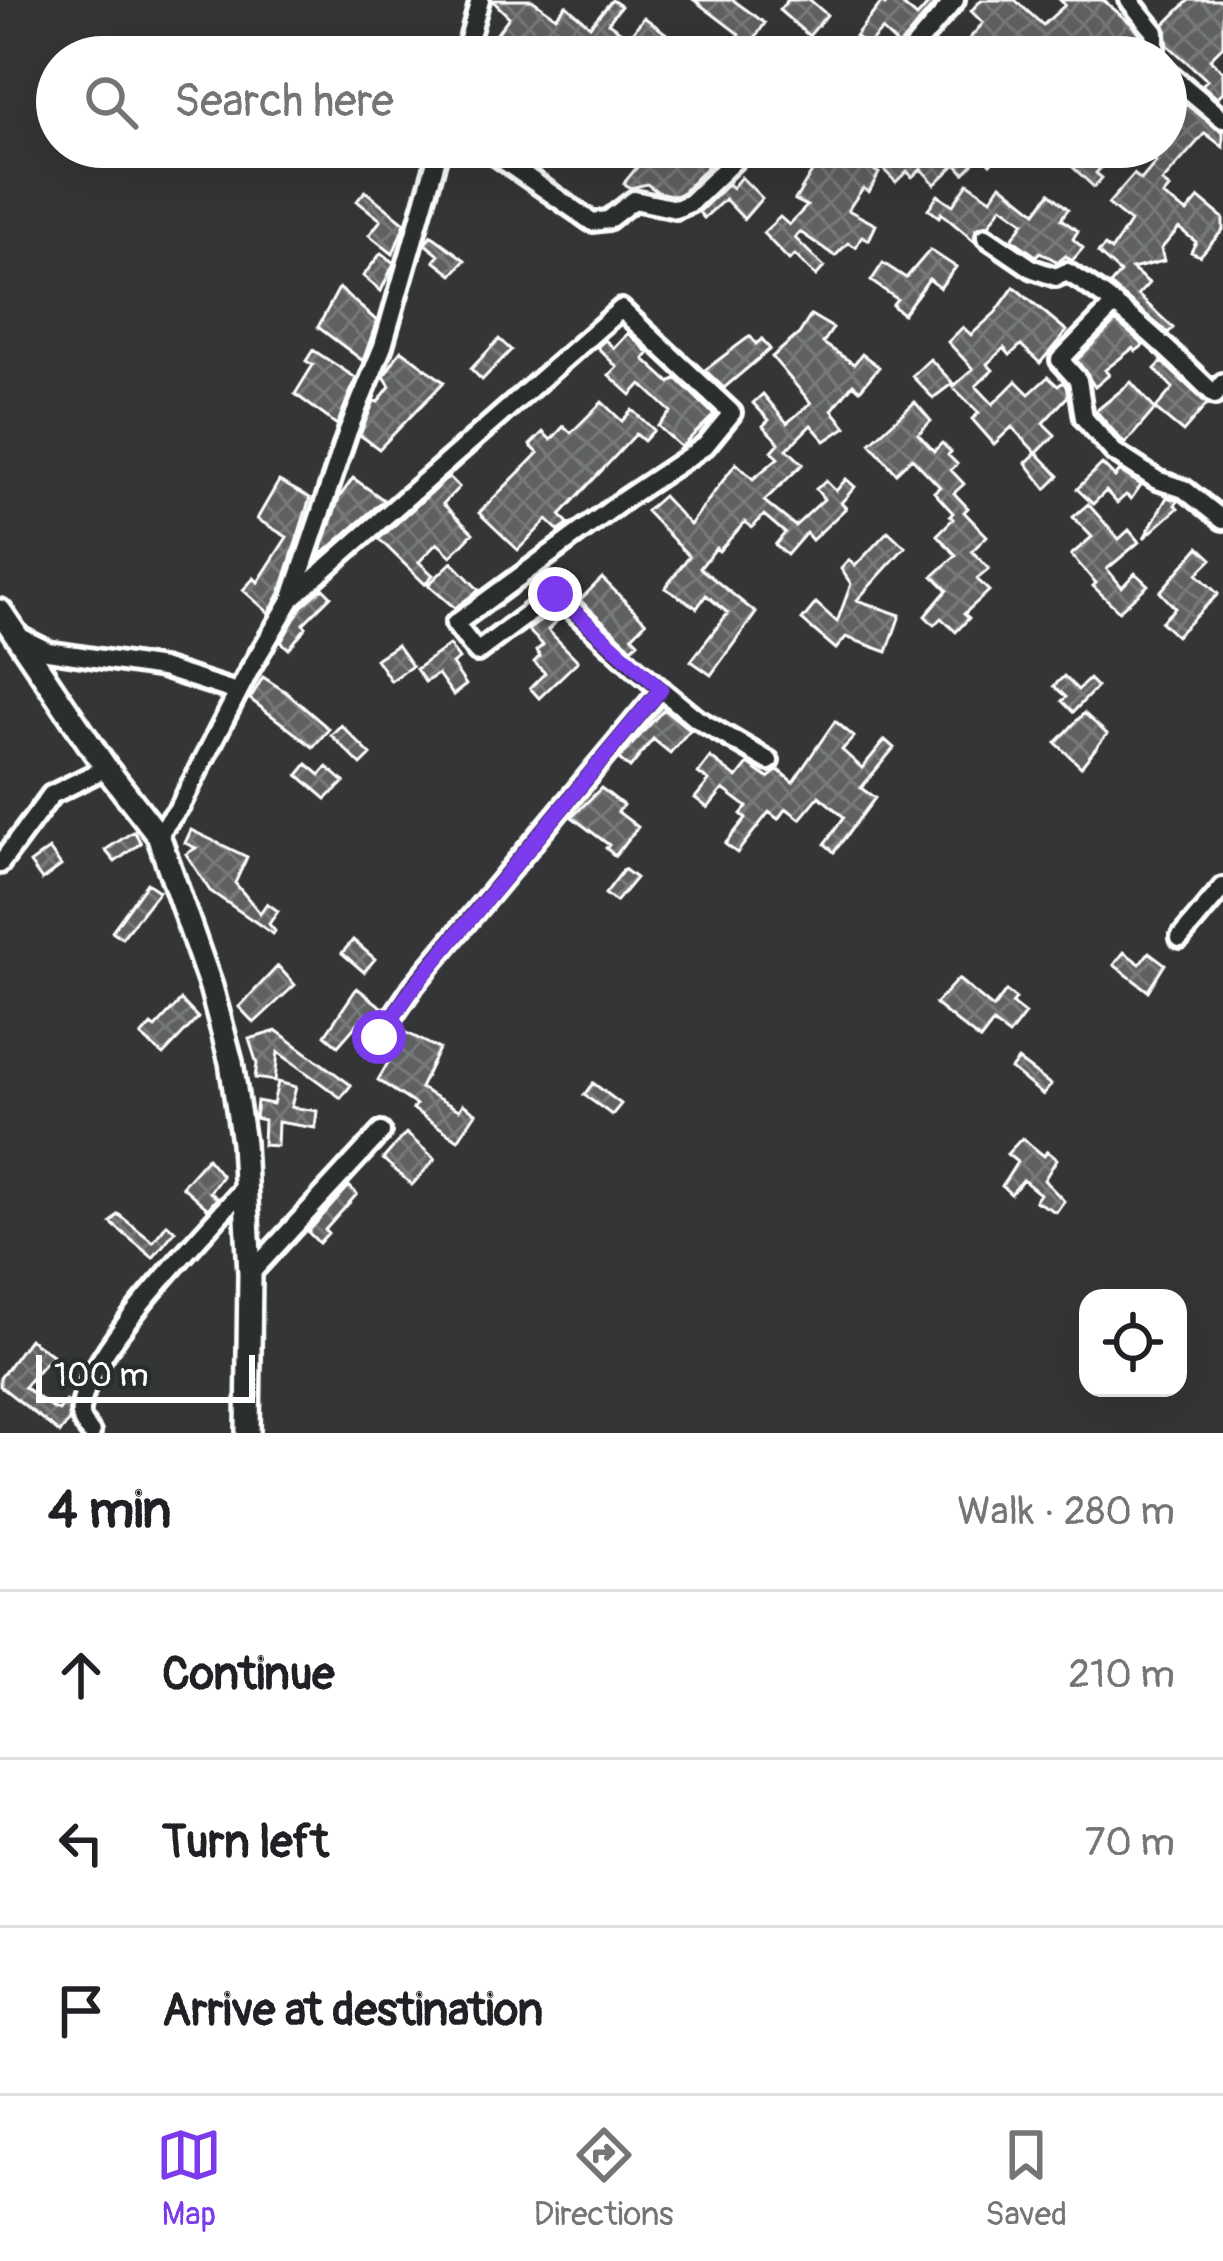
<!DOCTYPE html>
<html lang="en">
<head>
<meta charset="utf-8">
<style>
	body { margin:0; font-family:Pangolin,sans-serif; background:#f2f2f2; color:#202124 }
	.controls { position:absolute; right:36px; bottom:36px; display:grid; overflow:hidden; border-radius:24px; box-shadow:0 12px 48px #0002 }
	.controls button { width:108px; height:108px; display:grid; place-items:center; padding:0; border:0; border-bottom:3px solid #e0e0e0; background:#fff; color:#202124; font:60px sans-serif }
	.scale { position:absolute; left:36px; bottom:30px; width:219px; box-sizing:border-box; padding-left:12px; border:6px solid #fff; border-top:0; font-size:33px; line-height:42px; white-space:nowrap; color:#fff; -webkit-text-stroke:9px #2a2d2e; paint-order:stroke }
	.stop { position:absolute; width:36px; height:36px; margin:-27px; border:9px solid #7c3aed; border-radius:50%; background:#fff }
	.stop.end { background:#7c3aed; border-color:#fff; box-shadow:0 3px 12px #0008 }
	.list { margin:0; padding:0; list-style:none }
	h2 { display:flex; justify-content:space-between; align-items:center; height:156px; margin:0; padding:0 48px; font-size:51px }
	h2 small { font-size:39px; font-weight:400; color:#757577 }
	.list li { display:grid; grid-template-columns:78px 1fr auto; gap:36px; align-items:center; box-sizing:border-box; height:168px; padding:0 48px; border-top:3px solid #e0e0e0 }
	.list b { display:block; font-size:45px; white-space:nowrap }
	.list em { font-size:39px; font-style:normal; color:#757577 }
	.icon { flex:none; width:66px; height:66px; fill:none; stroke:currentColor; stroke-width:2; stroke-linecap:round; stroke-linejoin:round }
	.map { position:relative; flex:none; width:1223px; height:1433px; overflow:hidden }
	.search { position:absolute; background:#fff; box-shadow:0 12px 48px #0002; left:36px; right:36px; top:36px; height:132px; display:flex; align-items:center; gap:30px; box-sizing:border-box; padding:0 42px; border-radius:66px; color:#757577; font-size:45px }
	.sheet { height:660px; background:#fff }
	nav { display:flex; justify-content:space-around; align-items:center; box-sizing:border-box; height:168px; border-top:3px solid #e0e0e0; background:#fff; font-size:33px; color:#757577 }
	nav a { display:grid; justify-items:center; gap:6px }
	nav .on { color:#7c3aed }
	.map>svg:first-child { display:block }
</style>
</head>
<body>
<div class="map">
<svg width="1223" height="1433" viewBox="0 0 1223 1433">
	<defs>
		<pattern id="building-cross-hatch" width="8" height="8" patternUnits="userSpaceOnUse" patternTransform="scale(3)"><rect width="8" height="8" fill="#5f6162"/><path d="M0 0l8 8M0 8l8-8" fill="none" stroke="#77797a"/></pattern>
	</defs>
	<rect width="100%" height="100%" fill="#333536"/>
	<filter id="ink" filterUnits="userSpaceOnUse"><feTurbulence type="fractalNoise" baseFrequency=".00833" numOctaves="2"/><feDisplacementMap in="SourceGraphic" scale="24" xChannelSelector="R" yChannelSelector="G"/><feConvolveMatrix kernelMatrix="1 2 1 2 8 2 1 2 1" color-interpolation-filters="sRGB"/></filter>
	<g filter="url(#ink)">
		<path fill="url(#building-cross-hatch)" stroke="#fff" stroke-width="3" d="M 492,0 L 532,0 L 556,17 L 566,5 L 590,26 L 612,0 L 621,6 L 608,23 L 629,37 L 644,17 L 680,44 L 669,57 L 574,57 L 557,43 L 545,57 L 491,57 L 498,47 L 491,42 L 509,17 Z
			M 694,0 L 733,0 L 765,23 L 751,44 L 769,57 L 723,57 L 739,34 Z
			M 788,0 L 810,0 L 827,15 L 809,36 L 779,10 Z
			M 889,0 L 897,0 L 917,17 L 932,0 L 938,0 L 899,46 L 882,30 L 867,46 L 855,36 L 882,2 L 885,5 Z
			M 981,0 L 1015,0 L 1043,25 L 1065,5 L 1060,0 L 1103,0 L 1133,25 L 1142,37 L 1142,46 L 1132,57 L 1004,57 L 993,48 L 987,55 L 969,39 L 983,23 L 971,11 Z
			M 1189,0 L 1223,0 L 1223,46 L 1210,59 L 1223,72 L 1223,92 L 1217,98 L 1202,85 L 1207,80 L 1168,45 L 1165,24 Z
			M 1184,103 L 1223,132 L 1223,147 L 1205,133 L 1162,182 L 1170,188 L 1163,196 L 1187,212 L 1199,198 L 1223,218 L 1223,230 L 1200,256 L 1191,252 L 1196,242 L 1179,228 L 1161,249 L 1164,261 L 1132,269 L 1149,283 L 1138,295 L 1173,328 L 1168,333 L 1110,285 L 1120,273 L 1098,253 L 1105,246 L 1111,251 L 1130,222 L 1108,204 L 1134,174 L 1141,180 L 1156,162 L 1150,156 L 1157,147 L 1166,147 L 1166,124 Z
			M 680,147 L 726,147 L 683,192 L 675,196 L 658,192 L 647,184 L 630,188 L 624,183 L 651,150 L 668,163 Z
			M 767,147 L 831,147 L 879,173 L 869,192 L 863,188 L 848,210 L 876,225 L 869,240 L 862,236 L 856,247 L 848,243 L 835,256 L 800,232 L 795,238 L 824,267 L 816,276 L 795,255 L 789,260 L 763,233 L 780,217 L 789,225 L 807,206 L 795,200 L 816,165 Z
			M 932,147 L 995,147 L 1001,153 L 990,164 L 982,155 L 964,173 L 956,164 L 935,184 L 921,169 L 912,177 L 907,171 L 896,182 L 880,166 L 893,153 L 899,159 L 906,152 L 916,163 Z
			M 1069,147 L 1120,147 L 1096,173 L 1102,178 L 1094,187 L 1061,156 Z
			M 741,177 L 762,198 L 744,219 L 725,199 L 704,218 L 699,212 L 728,184 L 732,188 Z
			M 968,183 L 991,199 L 1001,184 L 1036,212 L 1050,193 L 1068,209 L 1061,219 L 1078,231 L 1073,239 L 1083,248 L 1072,261 L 1066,256 L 1058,262 L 1040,252 L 1036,256 L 1012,239 L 1024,222 L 1002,206 L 989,225 L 976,229 L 974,241 L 941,213 L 939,217 L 928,209 L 938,195 L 953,205 Z
			M 365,191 L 405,223 L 393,254 L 369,235 L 381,220 L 357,201 Z
			M 431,235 L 465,260 L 452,275 L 434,261 L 439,255 L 425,244 Z
			M 930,250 L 956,267 L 940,288 L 929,279 L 903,314 L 892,305 L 897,299 L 871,281 L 883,263 L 906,278 Z
			M 381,253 L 394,263 L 381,291 L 363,276 Z
			M 1014,287 L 1067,331 L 1040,363 L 1021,345 L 1010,355 L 1004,348 L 987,364 L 993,370 L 976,386 L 993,404 L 1016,381 L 1029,394 L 1048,377 L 1058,386 L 1063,382 L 1066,386 L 1068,396 L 1043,423 L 1055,435 L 1037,453 L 1059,476 L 1046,489 L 1026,463 L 1036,453 L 1012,427 L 994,444 L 972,419 L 979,413 L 953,387 L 973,369 L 948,342 L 963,327 L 971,335 L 996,312 Z
			M 339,288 L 377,321 L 363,361 L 318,327 Z
			M 811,315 L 833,328 L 823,343 L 854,364 L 862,354 L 879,367 L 860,390 L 853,384 L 832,410 L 846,427 L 825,441 L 811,425 L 787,449 L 803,464 L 764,501 L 795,526 L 824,499 L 816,489 L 826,481 L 836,491 L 846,479 L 855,487 L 841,503 L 846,508 L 812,540 L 806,533 L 787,555 L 775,545 L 785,533 L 764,515 L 752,528 L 745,522 L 719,551 L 716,548 L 700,568 L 756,613 L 711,675 L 691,661 L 728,613 L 706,595 L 697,608 L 665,588 L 689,556 L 646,511 L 663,496 L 690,525 L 736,463 L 753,479 L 778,458 L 772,451 L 779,443 L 763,426 L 769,420 L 753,403 L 763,394 L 787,423 L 811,403 L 772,357 L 799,334 Z
			M 1116,321 L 1144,345 L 1136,351 L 1133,348 L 1105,370 L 1109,375 L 1095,387 L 1077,360 Z
			M 628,333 L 649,353 L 644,359 L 670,383 L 676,378 L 714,415 L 681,447 L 658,426 L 671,412 L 641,384 L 631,395 L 609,375 L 617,367 L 597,347 L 605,340 L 614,348 Z
			M 750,336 L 756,344 L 762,339 L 770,349 L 724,388 L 705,370 Z
			M 499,339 L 511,350 L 482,380 L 471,369 Z
			M 313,350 L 356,378 L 337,425 L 295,394 L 313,365 L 306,361 Z
			M 401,350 L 444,382 L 379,449 L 360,435 L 374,401 L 378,402 L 390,386 L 384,376 Z
			M 930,359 L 953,383 L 933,398 L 912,376 Z
			M 1162,362 L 1207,404 L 1183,432 L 1155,409 L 1173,388 L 1155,369 Z
			M 1131,382 L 1155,409 L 1125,444 L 1096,411 Z
			M 602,402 L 622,421 L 632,410 L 654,430 L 644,441 L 636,434 L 560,515 L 569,524 L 559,531 L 547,520 L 518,550 L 479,513 L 538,453 L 530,445 L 543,432 L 551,440 L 564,426 L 571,433 Z
			M 915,402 L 931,421 L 918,434 L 934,451 L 942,443 L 951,452 L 948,455 L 957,464 L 951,470 L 964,484 L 954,493 L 968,508 L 964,512 L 987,536 L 972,551 L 989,569 L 977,579 L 989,591 L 964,614 L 969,618 L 956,632 L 941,618 L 934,625 L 925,616 L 947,590 L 933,576 L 956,555 L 937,535 L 953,519 L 950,516 L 953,513 L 934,492 L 940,487 L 912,458 L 896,473 L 870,443 Z
			M 1102,464 L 1115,477 L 1120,471 L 1141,485 L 1131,499 L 1126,495 L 1117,503 L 1106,491 L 1093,504 L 1077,489 Z
			M 449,477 L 459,487 L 443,504 L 473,533 L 451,556 L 437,543 L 419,562 L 433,575 L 425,584 L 379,539 Z
			M 353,478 L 384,500 L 319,557 L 339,498 Z
			M 279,481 L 310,498 L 280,593 L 269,613 L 243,590 L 254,578 L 258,582 L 287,537 L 257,519 Z
			M 1167,497 L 1178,501 L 1175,505 L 1178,508 L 1144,538 Z
			M 1088,504 L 1119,539 L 1129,530 L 1139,542 L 1107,569 L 1122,587 L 1135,573 L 1148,585 L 1119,611 L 1093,586 L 1096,583 L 1071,555 L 1092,537 L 1073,517 Z
			M 888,531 L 905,547 L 857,600 L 900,615 L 887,652 L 846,637 L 836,649 L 802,620 L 816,603 L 837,622 L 851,584 L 841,569 L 849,560 L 855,566 Z
			M 1199,547 L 1212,559 L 1197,574 L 1218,594 L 1176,636 L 1161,622 L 1175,608 L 1160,592 Z
			M 452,562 L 479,590 L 455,608 L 428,585 Z
			M 602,578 L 646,622 L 632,636 L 638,642 L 632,648 L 580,600 Z
			M 323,588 L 331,596 L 303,624 L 306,627 L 289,649 L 281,642 L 302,606 Z
			M 554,611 L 560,618 L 548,630 L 578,661 L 539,698 L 530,688 L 545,673 L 534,662 L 540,656 L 536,651 L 543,645 L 528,630 Z
			M 397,645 L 412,666 L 391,681 L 376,659 Z
			M 449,645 L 459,659 L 452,664 L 466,685 L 453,695 L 438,674 L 425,682 L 416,669 Z
			M 1064,676 L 1078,690 L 1089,679 L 1097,687 L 1073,712 L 1062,701 L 1066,697 L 1054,686 Z
			M 263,677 L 286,692 L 329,729 L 313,747 L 250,699 Z
			M 664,709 L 690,730 L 670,753 L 653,739 L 630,768 L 619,759 Z
			M 1084,713 L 1107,734 L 1081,767 L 1056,743 Z
			M 835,721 L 854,737 L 842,750 L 862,768 L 885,740 L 894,748 L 861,788 L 875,798 L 834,852 L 825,844 L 844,817 L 819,796 L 800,819 L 786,808 L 778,819 L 769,812 L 737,853 L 725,844 L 746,818 L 741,814 L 747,807 L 723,789 L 708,808 L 695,798 L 709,781 L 698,773 L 710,757 L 737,778 L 748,764 L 768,778 L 778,770 L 793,782 Z
			M 341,725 L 371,755 L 361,765 L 331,735 Z
			M 307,764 L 320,775 L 327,767 L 344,782 L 326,799 L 298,775 Z
			M 601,788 L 623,805 L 618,812 L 638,827 L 615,856 L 606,848 L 609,845 L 572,817 Z
			M 191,830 L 247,857 L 235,883 L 260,913 L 267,903 L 278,911 L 269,924 L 275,931 L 273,934 L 210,891 L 186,854 L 196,848 L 185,843 Z
			M 134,831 L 141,843 L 115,862 L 105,850 Z
			M 49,849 L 61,866 L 42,880 L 30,863 Z
			M 624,869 L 636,878 L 616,902 L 605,894 Z
			M 147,883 L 159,891 L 122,938 L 112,931 Z
			M 353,940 L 375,959 L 364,972 L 342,953 Z
			M 1124,952 L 1140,964 L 1149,952 L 1165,964 L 1148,991 L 1114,965 Z
			M 278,966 L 295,985 L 254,1023 L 239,1007 Z
			M 958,979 L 993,1008 L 1006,991 L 1016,999 L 1012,1004 L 1025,1014 L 1009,1035 L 993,1023 L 980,1040 L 935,1004 Z
			M 357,988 L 383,1008 L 373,1023 L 364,1016 L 338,1046 L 325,1035 Z
			M 181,1000 L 198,1018 L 163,1055 L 141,1036 L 151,1025 L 155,1028 Z
			M 399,1029 L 439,1049 L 420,1088 L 459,1110 L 463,1104 L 476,1113 L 458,1140 L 413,1109 L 416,1105 L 378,1080 L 400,1042 L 393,1039 Z
			M 277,1031 L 351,1085 L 341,1098 L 278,1052 L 275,1081 L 255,1078 L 257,1064 L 249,1039 Z
			M 1018,1060 L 1051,1085 L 1043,1095 L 1011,1069 Z
			M 278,1082 L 296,1087 L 291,1107 L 317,1111 L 315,1128 L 278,1122 L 277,1146 L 263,1145 L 264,1120 L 255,1118 L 257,1101 L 273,1104 Z
			M 593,1083 L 621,1104 L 612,1115 L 584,1095 Z
			M 406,1133 L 435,1159 L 412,1185 L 383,1159 Z
			M 1022,1138 L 1044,1156 L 1047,1151 L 1057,1159 L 1044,1180 L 1064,1201 L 1056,1212 L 1035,1201 L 1040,1194 L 1023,1180 L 1011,1194 L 1002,1186 L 1017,1162 L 1007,1154 Z
			M 207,1158 L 222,1176 L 210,1192 L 217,1198 L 208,1209 L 182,1186 Z
			M 349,1186 L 357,1194 L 325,1230 L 328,1233 L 319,1243 L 308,1232 Z
			M 118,1214 L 153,1242 L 167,1224 L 175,1231 L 153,1258 L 111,1223 Z
			M 29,1339 L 52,1355 L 24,1387 L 52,1408 L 59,1411 L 66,1401 L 69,1403 L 69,1421 L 60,1433 L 0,1386 L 0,1378 Z"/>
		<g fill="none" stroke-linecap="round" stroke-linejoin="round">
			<g stroke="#fff" stroke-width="26">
				<path id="minor" d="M 1129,0 L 1155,32 L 1155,57
					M 464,57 L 480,0
					M 906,57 L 955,0
					M 1166,71 L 1223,119
					M 484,147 L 592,222 L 608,220 L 634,200 L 676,209 L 690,203 L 748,147
					M 986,237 L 1033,269 L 1056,277 L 1067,272 C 1123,305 1169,350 1215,395 L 1223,383
					M 1113,306 L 1060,360 L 1078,380 L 1084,418 L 1114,452 L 1157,480 L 1184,489 L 1223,520
					M 292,598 L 621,309 L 732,413 L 705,446 L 625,499 L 455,624 L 477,652 L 555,594 L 635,668 L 697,719 L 769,761
					M 20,637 L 48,651 L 162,668 L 237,692
					M 158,835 L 180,806 L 250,669 L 292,598 L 348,431 L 383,346 L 440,147
					M 0,864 L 51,795 L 106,768
					M 1180,938 L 1223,887
					M 379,1037 L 414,985 L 661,689
					M 250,1274 L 381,1132
					M 91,1433 C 85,1425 79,1419 81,1408 C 86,1351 205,1234 245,1186"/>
			</g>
			<g stroke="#fff" stroke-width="30">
				<path id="tertiary" d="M 0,611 L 106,768 L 158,835 L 211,987 L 231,1062 L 243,1143 L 250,1274 L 248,1433"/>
			</g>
			<use href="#minor" stroke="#2a2d2e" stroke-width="16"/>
			<use href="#tertiary" stroke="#2a2d2e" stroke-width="21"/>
		</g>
	</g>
	<g fill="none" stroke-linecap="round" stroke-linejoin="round" filter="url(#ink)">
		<path stroke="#7c3aed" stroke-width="15" d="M 379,1037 L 414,986 L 661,689 L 555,594"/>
	</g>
</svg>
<div class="controls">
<button><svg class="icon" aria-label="locate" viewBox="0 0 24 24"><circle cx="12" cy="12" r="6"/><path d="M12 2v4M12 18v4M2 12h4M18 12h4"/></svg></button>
</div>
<div class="scale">100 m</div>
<div class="stop" style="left:379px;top:1037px"></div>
<div class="stop end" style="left:555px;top:594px"></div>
<div class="search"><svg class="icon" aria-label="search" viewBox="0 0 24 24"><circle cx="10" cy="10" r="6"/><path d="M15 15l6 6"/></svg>Search here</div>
</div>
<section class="sheet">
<h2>4 min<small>Walk · 280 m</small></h2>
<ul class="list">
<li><svg class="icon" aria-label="ahead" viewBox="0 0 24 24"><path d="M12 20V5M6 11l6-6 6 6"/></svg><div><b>Continue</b></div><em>210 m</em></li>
<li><svg class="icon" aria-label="left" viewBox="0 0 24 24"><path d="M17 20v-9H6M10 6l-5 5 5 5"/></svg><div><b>Turn left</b></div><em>70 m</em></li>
<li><svg class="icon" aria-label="arrive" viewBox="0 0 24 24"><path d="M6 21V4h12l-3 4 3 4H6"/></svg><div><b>Arrive at destination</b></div></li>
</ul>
</section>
<nav>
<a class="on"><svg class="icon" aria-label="map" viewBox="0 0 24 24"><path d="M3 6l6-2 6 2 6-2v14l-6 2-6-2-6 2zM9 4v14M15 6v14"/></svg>Map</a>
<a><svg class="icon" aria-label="directions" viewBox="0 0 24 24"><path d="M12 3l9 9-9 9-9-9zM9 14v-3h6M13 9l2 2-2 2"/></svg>Directions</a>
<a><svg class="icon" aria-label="saved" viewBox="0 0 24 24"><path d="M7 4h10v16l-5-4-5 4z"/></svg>Saved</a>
</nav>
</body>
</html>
